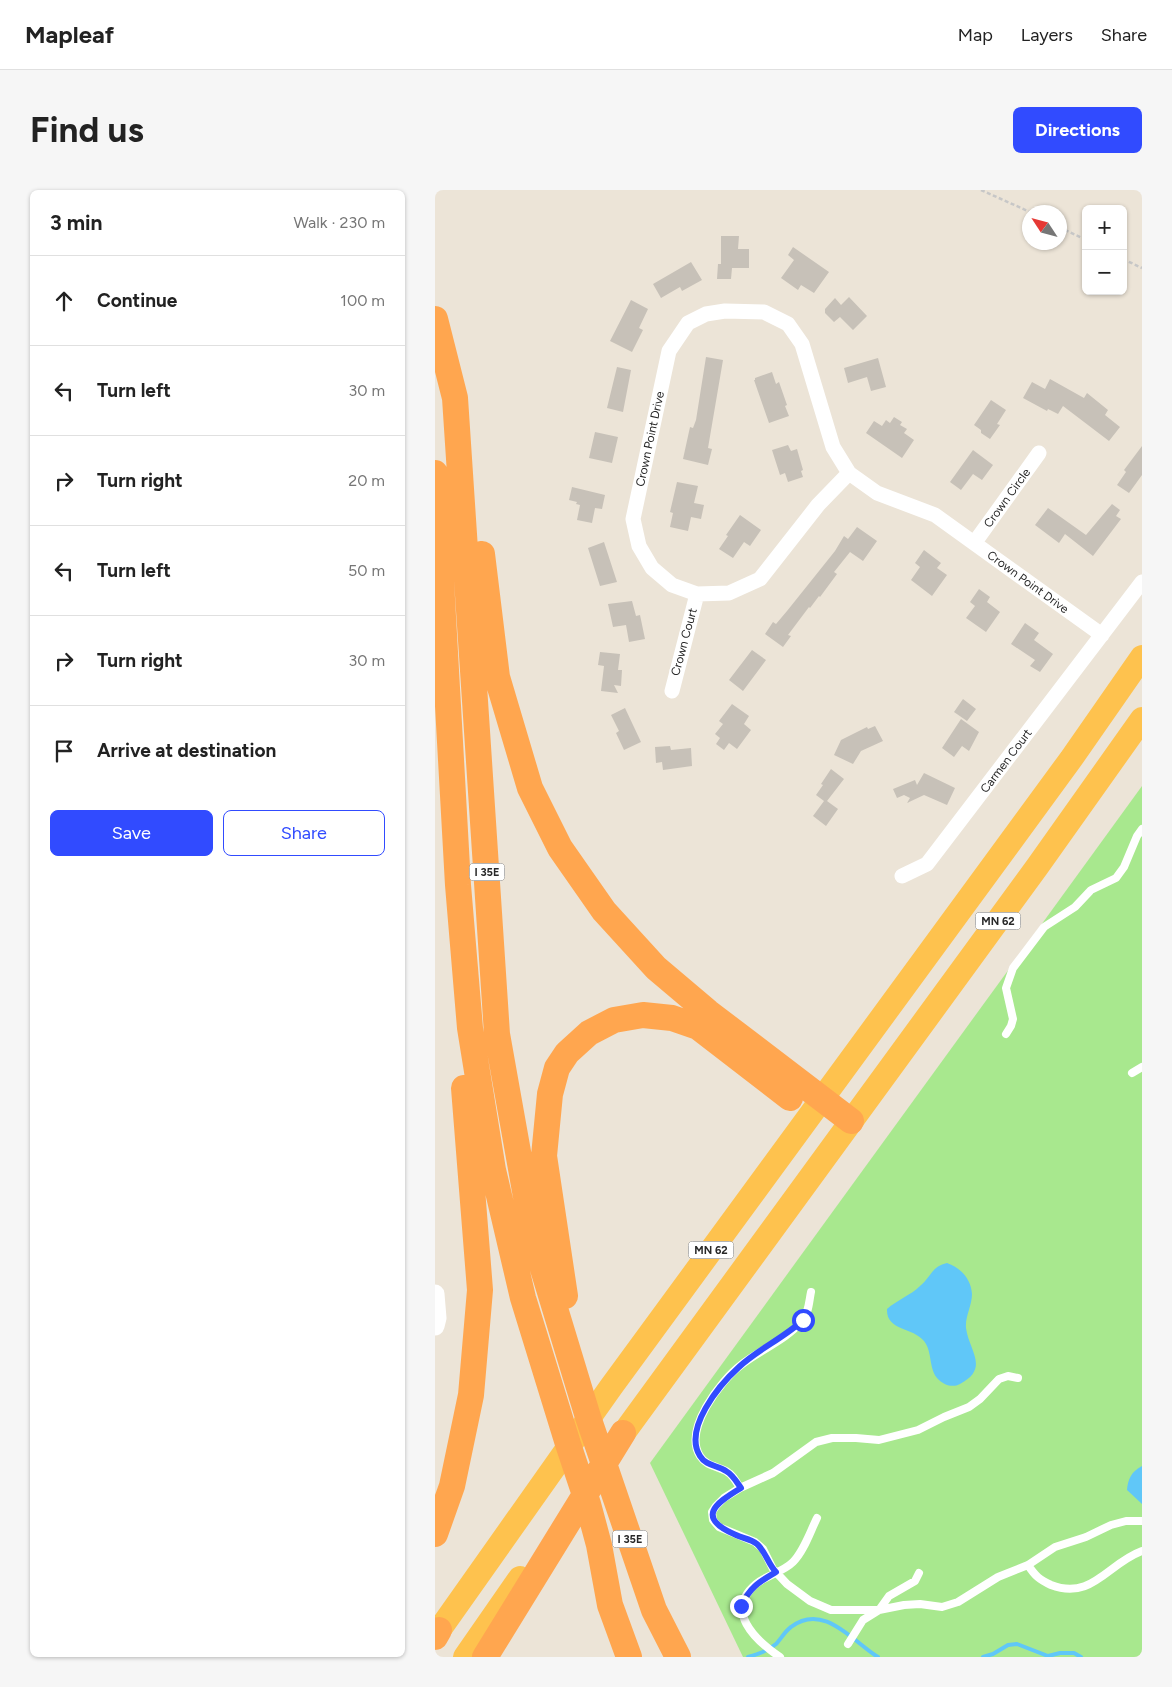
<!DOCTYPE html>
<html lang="en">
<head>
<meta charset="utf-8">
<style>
	body { margin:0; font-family:Figtree,sans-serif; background:#f6f6f6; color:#222 }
	.controls { position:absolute; right:15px; top:15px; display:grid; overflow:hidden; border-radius:8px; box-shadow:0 1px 4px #0004 }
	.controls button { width:45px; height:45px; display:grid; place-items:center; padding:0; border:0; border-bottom:1px solid #e0e0e0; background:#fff; color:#222; font:25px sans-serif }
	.compass { position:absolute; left:587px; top:15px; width:45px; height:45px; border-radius:50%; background:#fff; box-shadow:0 1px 4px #0004; rotate:306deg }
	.stop { position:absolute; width:15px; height:15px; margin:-11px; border:4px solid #314bff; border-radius:50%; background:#fff }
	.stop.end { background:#314bff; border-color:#fff; box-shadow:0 1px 5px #0008 }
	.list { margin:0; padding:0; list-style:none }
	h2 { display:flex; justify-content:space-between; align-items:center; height:65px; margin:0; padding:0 20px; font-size:21px }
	h2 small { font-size:16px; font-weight:400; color:#767676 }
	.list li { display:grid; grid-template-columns:32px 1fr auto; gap:15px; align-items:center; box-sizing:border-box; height:90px; padding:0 20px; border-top:1px solid #e0e0e0 }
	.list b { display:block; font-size:19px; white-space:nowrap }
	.list em { font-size:16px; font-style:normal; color:#767676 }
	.actions { display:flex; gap:10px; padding:15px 20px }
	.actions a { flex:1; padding:11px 0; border:1px solid #314bff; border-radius:8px; text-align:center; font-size:18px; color:#314bff }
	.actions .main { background:#314bff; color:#fff }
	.icon { flex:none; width:28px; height:28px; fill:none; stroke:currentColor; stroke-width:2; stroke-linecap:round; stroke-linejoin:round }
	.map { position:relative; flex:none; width:707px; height:1467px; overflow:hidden; border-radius:8px }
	header { display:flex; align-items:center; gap:30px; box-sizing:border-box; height:70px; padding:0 25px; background:#fff; border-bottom:1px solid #e0e0e0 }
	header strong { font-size:24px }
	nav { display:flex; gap:28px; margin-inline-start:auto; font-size:18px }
	.intro { display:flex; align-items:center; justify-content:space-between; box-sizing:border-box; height:120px; padding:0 30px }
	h1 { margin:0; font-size:35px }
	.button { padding:12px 22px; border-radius:8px; background:#314bff; color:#fff; font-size:18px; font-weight:700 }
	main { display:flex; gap:30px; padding:0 30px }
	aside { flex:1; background:#fff; border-radius:8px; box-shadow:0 1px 4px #0004 }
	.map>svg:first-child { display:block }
</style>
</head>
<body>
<header>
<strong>Mapleaf</strong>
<nav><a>Map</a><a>Layers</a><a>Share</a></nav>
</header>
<div class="intro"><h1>Find us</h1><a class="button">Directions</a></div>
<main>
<aside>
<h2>3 min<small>Walk · 230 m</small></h2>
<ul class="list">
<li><svg class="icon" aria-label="ahead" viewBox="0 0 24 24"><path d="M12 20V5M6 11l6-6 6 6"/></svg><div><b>Continue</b></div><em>100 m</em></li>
<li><svg class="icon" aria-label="left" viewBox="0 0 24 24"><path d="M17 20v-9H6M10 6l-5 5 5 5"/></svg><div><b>Turn left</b></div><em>30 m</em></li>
<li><svg class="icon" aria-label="right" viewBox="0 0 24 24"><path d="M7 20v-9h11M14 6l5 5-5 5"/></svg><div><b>Turn right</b></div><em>20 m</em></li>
<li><svg class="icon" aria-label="left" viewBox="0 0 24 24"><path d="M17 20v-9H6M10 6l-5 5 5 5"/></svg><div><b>Turn left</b></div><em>50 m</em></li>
<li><svg class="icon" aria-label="right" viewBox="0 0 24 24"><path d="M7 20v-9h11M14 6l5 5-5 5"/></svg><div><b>Turn right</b></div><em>30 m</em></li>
<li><svg class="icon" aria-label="arrive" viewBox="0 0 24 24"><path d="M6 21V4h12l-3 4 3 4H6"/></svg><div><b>Arrive at destination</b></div></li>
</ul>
<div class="actions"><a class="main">Save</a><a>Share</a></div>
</aside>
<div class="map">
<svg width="707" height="1467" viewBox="0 0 707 1467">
	<rect width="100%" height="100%" fill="#ece4d7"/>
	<path fill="#a8e88e" d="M 707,596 L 707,1467 L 308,1467 L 215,1273 Z"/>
	<path fill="#60c7f8" d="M 512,1073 C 526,1078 536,1089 537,1104 C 537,1116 530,1126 531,1138 C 534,1161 555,1178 525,1194 C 518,1198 509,1195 504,1190 C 493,1180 498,1162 489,1151 C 478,1137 451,1141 452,1119 C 462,1110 476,1105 485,1096 C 496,1087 497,1076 512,1073 Z
		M 707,1276 L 707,1314 L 692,1300 C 693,1289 696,1282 707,1276 Z"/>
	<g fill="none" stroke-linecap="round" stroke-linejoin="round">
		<path stroke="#60c7f8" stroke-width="4" d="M 313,1467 C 323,1464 333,1461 341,1454 C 346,1449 350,1441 356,1437 C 389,1412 418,1452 443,1467
			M 548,1467 L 558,1464 L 573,1455 L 582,1454 L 613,1466 L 625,1463 L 639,1463 L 646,1467"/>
	</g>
	<path fill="#c7c1b8" d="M 286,46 L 304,46 L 303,59 L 314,59 L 314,78 L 297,78 L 296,89 L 282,89 L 283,74 L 286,74 Z
		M 358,57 L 394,82 L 379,103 L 366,95 L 363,100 L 346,88 L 359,70 L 353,65 Z
		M 256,72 L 267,90 L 247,101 L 245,97 L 226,108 L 218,94 Z
		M 414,107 L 432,126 L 418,140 L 405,127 L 399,132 L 390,123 L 390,119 L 400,108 L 406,115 Z
		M 196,110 L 213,119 L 204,138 L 208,140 L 197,162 L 175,151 Z
		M 271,167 L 288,170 L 273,258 L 277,259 L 273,275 L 248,269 L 255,237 L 258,238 L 261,230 Z
		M 443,168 L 451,197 L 436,201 L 432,187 L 413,193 L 409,178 Z
		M 182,177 L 196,180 L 188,222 L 172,218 Z
		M 337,182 L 341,194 L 344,192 L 352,215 L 350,216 L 354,226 L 334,233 L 319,190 L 320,190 L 320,188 Z
		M 615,189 L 649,208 L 652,203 L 673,220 L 670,225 L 685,237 L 674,251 L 628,216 L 623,224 L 613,219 L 612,221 L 588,208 L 597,192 L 610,199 Z
		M 556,210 L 571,220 L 562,234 L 565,235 L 555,249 L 546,243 L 546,240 L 539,235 Z
		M 459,227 L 467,232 L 465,235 L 472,239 L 469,243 L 479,250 L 467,268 L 431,243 L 439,231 L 447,236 L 451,230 L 455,233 Z
		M 160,242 L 183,247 L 177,273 L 154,268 Z
		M 353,255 L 356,261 L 362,259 L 368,280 L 366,281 L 368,287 L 353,292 L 350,283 L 345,285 L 337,260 Z
		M 707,256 L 707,285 L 694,303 L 682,295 L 691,282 L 689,280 Z
		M 538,260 L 558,275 L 547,290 L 538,284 L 526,300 L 515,292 Z
		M 242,292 L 263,296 L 259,313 L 269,315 L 266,329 L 256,327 L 253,341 L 235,337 L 238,323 L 235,322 Z
		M 137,297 L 170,305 L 167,319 L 160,318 L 157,333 L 142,330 L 145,315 L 141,314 L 142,312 L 134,310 Z
		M 677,314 L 685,320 L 681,326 L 686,329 L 658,366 L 630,344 L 624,353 L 600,335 L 613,318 L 651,345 Z
		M 305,325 L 326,340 L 315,356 L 309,352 L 298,368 L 284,359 L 293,346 L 291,345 Z
		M 422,337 L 442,351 L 428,371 L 415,362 L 399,382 L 402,384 L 385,407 L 384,406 L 375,418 L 374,417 L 353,445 L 356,446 L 348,457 L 330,444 L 338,432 L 341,434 L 352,421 L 400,361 L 409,346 L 413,349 Z
		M 169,352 L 182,392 L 165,396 L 153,358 Z
		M 489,360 L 506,373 L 502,378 L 512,385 L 497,406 L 476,390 L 485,377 L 480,373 Z
		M 544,399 L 555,407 L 552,412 L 565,422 L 551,442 L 531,428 L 540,416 L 535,412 Z
		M 197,411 L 201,426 L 205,425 L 210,449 L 194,452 L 191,435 L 178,437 L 173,414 Z
		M 590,433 L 604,443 L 599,450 L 618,464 L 605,482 L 595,476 L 600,470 L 576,454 Z
		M 317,460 L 331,470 L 308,501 L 294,490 Z
		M 165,462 L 185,464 L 183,480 L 187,480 L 186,496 L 179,495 L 183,503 L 166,501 L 169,476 L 163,475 Z
		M 528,509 L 541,519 L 532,531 L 519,522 Z
		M 297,514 L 314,526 L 309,534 L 316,540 L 302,559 L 294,553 L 289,560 L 281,554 L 285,548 L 280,544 L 288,534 L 284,531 Z
		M 190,518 L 206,552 L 189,560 L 181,543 L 184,541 L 176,525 Z
		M 526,529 L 544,542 L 534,561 L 527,556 L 519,567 L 507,558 Z
		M 440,536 L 448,551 L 426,561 L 418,574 L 399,565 L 406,550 L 432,537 L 433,539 Z
		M 235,556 L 236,560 L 256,558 L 257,576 L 228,580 L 227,572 L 221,573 L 220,557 Z
		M 396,579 L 409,589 L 392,611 L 403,619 L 391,636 L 378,626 L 389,611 L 381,605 L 388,595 L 386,594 Z
		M 489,583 L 520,598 L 512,615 L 489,605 L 472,613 L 475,608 L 469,605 L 462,608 L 458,599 L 480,590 L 482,595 Z"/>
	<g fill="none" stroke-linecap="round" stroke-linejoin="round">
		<path stroke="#c7c7c7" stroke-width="2.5" stroke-dasharray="4 2.5" stroke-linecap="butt" d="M 546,0 L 595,22
			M 624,37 L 651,50
			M 688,69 L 707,78"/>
		<path stroke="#fff" stroke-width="8" d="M 571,844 L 576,836 L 578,829 L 571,798 L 578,778 L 609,737 L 640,717 L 656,700 L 681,688 L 689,677 L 702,646 L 707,639
			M 697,883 L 707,877
			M 583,1188 L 573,1186 L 564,1189 L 545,1209 L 534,1217 L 509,1227 L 483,1240 L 444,1250 L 421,1248 L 397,1248 L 381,1252 L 338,1283 L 305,1298 L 289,1308 L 281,1316 L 277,1322 L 278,1330 L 284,1337 L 320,1352 L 328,1359 L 338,1379 L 352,1394 L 375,1411 L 396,1420 L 444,1420 L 469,1415 L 485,1414 L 507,1417 L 523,1412 L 563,1387 L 593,1375 L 620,1357 L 651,1347 L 676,1335 L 691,1331 L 707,1331
			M 305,1298 C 301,1291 298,1285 291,1281 C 282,1276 271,1276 265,1266 C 248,1240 285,1191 306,1175 C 325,1160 351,1150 367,1131 C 374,1123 374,1111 376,1102
			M 593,1375 C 600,1386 605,1390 616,1395 C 657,1411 673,1373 707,1361
			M 413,1454 L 428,1430 L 444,1420 L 454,1406 L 480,1391 L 484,1383
			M 345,1467 C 320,1450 289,1421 321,1394 C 332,1385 348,1382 358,1372 C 369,1361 375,1342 382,1328"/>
		<path stroke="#fff" stroke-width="15" d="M 414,283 L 383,315 L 325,389 L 294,403 L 262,404 L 237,395 L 217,378 L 204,356 L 198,329 L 234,161 L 253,133 L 271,124 L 290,121 L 329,122 L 353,134 L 367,154 L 398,257 L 414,283 L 442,303 L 500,325 L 667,445
			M 540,352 L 604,263
			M 237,501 L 262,404
			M 467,686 L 492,674 L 707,392"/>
		<path stroke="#fff" stroke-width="19" d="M 0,1104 L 2,1128 L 0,1136"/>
		<path stroke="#fec24e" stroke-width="24" d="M 177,1259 L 602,677 L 707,529
			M 0,1446 L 176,1197 L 636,569 L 707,467
			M 30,1467 L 85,1388"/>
		<path stroke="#ffa64f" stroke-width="26" d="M 0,129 L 20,208 L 62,844 L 98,1046 L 153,1227 L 219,1420 L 243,1467
			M 0,283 L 23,695 L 35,838 L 58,980 L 88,1108 L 133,1254 L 153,1314 L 164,1355 L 175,1415 L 194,1467
			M 47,364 L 62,487 L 95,598 L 125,658 L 169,721 L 221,778 L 273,822 L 416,931
			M 130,1106 L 109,966 L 115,904 L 122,878 L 132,863 L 154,843 L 179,830 L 208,825 L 237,828 L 263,837 L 355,908
			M 0,1344 L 17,1296 L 36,1205 L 45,1100 L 29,898
			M 0,1447 L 4,1440
			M 50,1467 L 188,1243"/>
	</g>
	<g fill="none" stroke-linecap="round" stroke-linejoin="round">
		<path stroke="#314bff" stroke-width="6" d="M 306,1416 C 315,1397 324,1392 341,1382 C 333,1374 331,1362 322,1354 C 316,1349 307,1348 301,1345 C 261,1328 279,1314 306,1298 C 301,1291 298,1285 291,1281 C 282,1275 271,1276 265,1266 C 248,1239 284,1195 304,1177 C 323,1159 349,1148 368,1130"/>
	</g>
	<g text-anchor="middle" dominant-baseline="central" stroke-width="4" stroke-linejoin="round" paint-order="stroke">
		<g fill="#fff" stroke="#686868" stroke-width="1">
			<rect x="34.5" y="673.5" width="35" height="17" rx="4"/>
			<rect x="540.5" y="722.5" width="45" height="17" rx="4"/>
			<rect x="253.5" y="1051.5" width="45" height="17" rx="4"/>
			<rect x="177.5" y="1340.5" width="35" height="17" rx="4"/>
		</g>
		<g font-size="11" font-weight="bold" fill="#282828">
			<text x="52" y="682">I 35E</text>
			<text x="563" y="731">MN 62</text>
			<text x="276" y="1060">MN 62</text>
			<text x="195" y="1349">I 35E</text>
		</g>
		<g font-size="12" fill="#282828" stroke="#fff">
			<text transform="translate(215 249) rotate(-78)">Crown Point Drive</text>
			<text transform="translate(572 308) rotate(-54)">Crown Circle</text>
			<text transform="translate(593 392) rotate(36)">Crown Point Drive</text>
			<text transform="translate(249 452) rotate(-75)">Crown Court</text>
			<text transform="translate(571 571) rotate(-53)">Carmen Court</text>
		</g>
	</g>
</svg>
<div class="controls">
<button>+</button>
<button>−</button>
</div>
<svg class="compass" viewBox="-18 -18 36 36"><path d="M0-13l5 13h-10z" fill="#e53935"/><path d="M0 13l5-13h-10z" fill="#767676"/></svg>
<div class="stop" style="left:368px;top:1130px"></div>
<div class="stop end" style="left:306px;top:1416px"></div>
</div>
</main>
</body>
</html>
